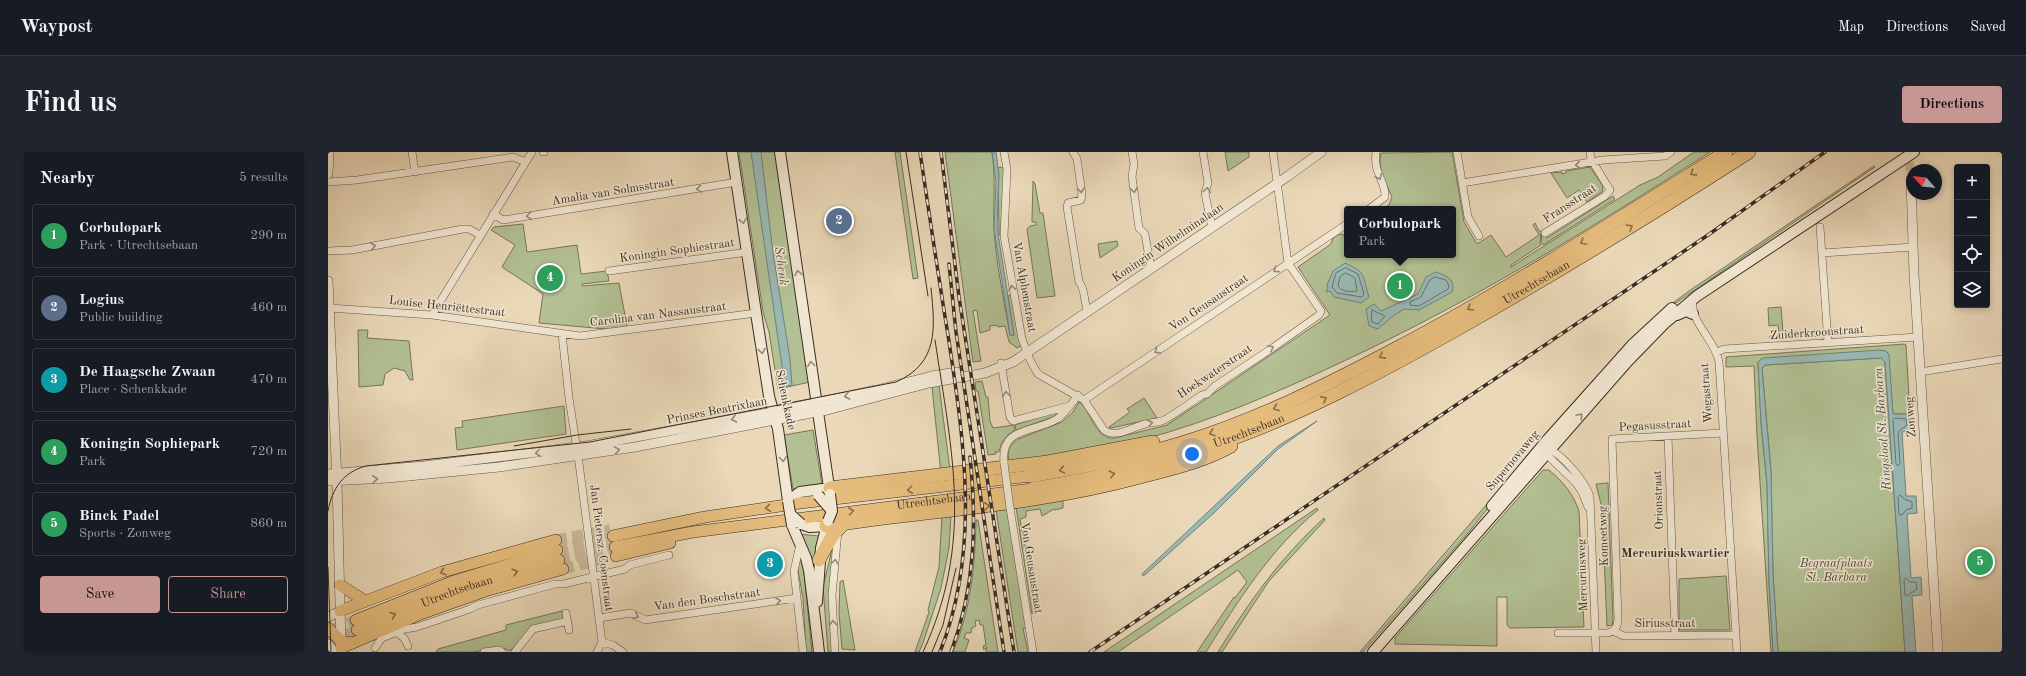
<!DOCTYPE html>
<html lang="en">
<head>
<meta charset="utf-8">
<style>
	body { margin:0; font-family:"Old Standard TT",serif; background:#20242c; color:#f1f3f6 }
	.controls { position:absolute; right:12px; top:12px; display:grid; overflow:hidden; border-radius:4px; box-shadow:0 2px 6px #0003 }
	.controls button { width:36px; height:36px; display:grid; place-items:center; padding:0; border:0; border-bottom:1px solid #363941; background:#171b24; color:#f1f3f6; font:20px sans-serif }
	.compass { position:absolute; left:1578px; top:12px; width:36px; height:36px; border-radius:50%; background:#171b24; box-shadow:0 2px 6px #0003; rotate:297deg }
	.you { position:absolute; left:864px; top:302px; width:14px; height:14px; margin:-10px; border:3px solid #fff; border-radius:50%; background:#1a73e8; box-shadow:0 0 0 6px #1a73e833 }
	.badge { display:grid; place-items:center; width:26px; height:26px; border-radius:50%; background:#c59692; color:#fff; font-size:13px; font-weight:700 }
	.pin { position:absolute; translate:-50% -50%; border:2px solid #fff; box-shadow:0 1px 4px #0006 }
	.popup { position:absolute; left:1016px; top:54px; width:112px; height:52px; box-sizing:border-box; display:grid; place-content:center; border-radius:4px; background:#171b24; filter:drop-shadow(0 1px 3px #0005); font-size:13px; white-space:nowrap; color:#9ea1a6 }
	.popup b { font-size:15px; color:#f1f3f6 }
	.popup::after { content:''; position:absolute; left:50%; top:100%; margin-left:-8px; border:8px solid transparent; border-top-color:#171b24 }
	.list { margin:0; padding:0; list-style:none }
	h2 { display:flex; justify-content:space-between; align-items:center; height:52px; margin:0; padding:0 16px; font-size:17px }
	h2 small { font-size:13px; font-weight:400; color:#9ea1a6 }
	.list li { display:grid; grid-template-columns:26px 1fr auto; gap:12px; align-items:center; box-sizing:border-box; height:64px; margin:0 8px 8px; padding:0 8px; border:1px solid #363941; border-radius:4px }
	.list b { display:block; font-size:15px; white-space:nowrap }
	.list p { margin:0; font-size:13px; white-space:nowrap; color:#9ea1a6 }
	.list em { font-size:13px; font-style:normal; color:#9ea1a6 }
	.actions { display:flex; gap:8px; padding:12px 16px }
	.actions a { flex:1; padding:9px 0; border:1px solid #c59692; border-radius:4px; text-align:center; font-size:14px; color:#c59692 }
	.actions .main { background:#c59692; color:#111 }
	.icon { flex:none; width:22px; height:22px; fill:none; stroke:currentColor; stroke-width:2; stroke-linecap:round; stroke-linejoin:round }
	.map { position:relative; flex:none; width:1674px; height:500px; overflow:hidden; border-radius:4px }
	header { display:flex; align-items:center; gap:24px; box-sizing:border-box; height:56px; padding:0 20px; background:#171b24; border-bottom:1px solid #363941 }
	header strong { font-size:19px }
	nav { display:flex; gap:22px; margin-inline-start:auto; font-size:14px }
	.intro { display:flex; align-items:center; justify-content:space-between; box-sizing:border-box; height:96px; padding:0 24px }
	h1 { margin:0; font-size:28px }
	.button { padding:10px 18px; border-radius:4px; background:#c59692; color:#111; font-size:14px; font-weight:700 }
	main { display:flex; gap:24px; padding:0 24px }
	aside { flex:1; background:#171b24; border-radius:4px; box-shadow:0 2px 6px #0003 }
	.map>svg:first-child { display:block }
</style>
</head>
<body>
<header>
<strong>Waypost</strong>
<nav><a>Map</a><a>Directions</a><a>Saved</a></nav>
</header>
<div class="intro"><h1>Find us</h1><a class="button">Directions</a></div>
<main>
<aside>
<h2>Nearby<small>5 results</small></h2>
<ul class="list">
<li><span class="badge" style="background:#2e9e5b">1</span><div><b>Corbulopark</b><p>Park · Utrechtsebaan</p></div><em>290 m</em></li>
<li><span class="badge" style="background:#5c6f8a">2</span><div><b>Logius</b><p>Public building</p></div><em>460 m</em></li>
<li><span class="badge" style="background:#0f9aa8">3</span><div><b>De Haagsche Zwaan</b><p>Place · Schenkkade</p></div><em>470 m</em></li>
<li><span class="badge" style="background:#2e9e5b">4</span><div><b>Koningin Sophiepark</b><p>Park</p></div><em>720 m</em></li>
<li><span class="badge" style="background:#2e9e5b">5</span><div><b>Binck Padel</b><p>Sports · Zonweg</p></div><em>860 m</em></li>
</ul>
<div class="actions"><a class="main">Save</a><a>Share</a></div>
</aside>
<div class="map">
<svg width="1674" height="500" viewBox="0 0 1674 500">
	<rect width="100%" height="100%" fill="#ead8b8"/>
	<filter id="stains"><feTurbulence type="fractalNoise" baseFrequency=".005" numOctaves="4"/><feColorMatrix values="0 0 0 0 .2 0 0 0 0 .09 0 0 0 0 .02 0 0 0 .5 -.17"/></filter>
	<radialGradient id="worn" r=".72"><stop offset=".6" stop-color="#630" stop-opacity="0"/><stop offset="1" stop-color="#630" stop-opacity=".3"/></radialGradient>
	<path fill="#b2c093" stroke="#76765b" d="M 411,0 L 449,0 L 482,230 L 450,237 L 441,180 L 435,160 Z
		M 567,0 L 572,0 L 590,126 L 585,127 Z
		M 617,0 L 664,0 C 668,26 665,51 666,77 C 668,112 676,148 682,183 L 686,183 L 680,144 L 683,143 L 694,193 L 689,196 L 681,190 L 677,174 L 670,175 L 669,173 L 662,174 L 662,178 L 652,181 L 649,158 L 645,159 L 653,209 L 645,210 Z
		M 897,0 L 921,0 L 921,5 L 900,19 Z
		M 1124,0 L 1136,70 L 1149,92 L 1163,83 L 1178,105 L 1211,83 L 1205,73 L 1207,71 L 1211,79 L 1213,79 L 1212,91 L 1213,93 L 1183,113 L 1183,115 L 1312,33 L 1330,25 L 1366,0 L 1382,0 C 1270,72 1156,142 1035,200 C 972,230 909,259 841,280 C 789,296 734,301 681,310 C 679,299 681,293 690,287 L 734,270 L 745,260 L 751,250 C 763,257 767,289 787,286 L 839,273 L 1002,163 L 970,115 L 1003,92 L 1005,86 L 1011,82 L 1016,83 L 1019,81 L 1019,103 L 1125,103 L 1125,57 L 1055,57 L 1061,53 L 1064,45 C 1058,31 1049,17 1053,1 Z
		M 1546,14 L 1547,15 L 1339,157 L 1218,283 L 1295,195 L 1330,162 L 1361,139 Z
		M 672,15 L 677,17 L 674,83 L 671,83 L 670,16 Z
		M 1262,15 L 1275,34 L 1274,40 L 1259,50 L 1251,38 L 1239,46 L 1223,21 L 1234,20 L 1234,22 L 1238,21 L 1238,19 Z
		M 705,29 L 707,32 L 712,61 L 715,61 L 727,144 L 709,146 L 699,77 L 702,74 L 708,73 L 708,70 L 704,70 L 704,67 Z
		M 1285,44 L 1287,47 L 1215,93 L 1213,90 L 1214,80 L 1219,86 Z
		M 195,72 L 199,100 L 249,93 L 253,122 L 279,119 L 281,129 L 254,132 L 254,134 L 291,131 L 300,179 L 211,171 L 215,142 L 174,115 L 187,93 L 163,78 L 166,75 Z
		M 789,89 L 790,94 L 772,106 L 770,92 Z
		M 1453,155 L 1455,180 L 1492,178 L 1493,184 L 1442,187 L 1442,184 L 1451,182 L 1450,173 L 1441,174 L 1440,156 Z
		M 30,178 L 40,178 L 39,186 L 81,189 L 85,228 L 82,228 L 77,219 L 66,216 L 57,222 L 55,233 L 31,235 Z
		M 1577,192 L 1578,193 L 1582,262 L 1565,262 L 1560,201 L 1556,199 L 1434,207 L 1430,210 L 1433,271 L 1439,332 L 1441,430 L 1445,500 L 1443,500 L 1429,284 L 1426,214 L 1398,215 L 1398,205 Z
		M 1553,206 L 1557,210 L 1577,500 L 1450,500 L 1445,422 L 1443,320 L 1434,216 L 1438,213 Z
		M 654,229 L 658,245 L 660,245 L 662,269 L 665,276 L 686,273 L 687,278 C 678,283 673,290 671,300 L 667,300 L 668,302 L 660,303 L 650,239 L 648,239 L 647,230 Z
		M 611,233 L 622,318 L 613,322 L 604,235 Z
		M 816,246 L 829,266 L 783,276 L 781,275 L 802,260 L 799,257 Z
		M 236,254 L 238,282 L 129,298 L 127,276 L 135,275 L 134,269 Z
		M 733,258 L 725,265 L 688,278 L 687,273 Z
		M 485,278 L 494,333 L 465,337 L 456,283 Z
		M 1215,318 L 1221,318 C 1235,330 1245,341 1251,359 L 1256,475 L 1182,476 L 1179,473 L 1179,445 L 1169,445 L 1169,494 L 1067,492 L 1067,486 Z
		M 1280,331 L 1285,469 L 1284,473 L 1279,474 L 1274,356 L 1268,332 Z
		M 1165,345 L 1160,356 L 1140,381 L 1035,500 L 1032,500 Z
		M 735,348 L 735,356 L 727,358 L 726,357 L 714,364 L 712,357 L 698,359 L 698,365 L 692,367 L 694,380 L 692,380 L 694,389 L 697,393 L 706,459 L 704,462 L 688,355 Z
		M 679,356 L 698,476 L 695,476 L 700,500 L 690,500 L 668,358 Z
		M 989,356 L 990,358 C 943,396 910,449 878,500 L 869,500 L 906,445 L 907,446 L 919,430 L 910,418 L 790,500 L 776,500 Z
		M 623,363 L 621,396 L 613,436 L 595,491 L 591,500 L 587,500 L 601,460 L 600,458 L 611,415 L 614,364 Z
		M 996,366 L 997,368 L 941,429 L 894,500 L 890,500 C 921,450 952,406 996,366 Z
		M 648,368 L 650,368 L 670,500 L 658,500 L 659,495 L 656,498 L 655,494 L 658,493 L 655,473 L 652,473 L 651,468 L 647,469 L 648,474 L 644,476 L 643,481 L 638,481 L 636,486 L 641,488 L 637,500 L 625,500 C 643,457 647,414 648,368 Z
		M 470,382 L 491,384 L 487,402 L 486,429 Z
		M 507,385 L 501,443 L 506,500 L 500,500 L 495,435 Z
		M 474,402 L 484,500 L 478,500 L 475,446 L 469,413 Z
		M 1398,424 L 1402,478 L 1351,478 L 1351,427 Z
		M 515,428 L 527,498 L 514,497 L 511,461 L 512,430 Z
		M 234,459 L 235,467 L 203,475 L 192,490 L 182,499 L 172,495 L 146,500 L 108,500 L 110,497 L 178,478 L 178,473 Z"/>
	<path fill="#99b9b5" stroke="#73817b" d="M 423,0 L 433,0 L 445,101 L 462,207 L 464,233 L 457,235 Z
		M 664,0 L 668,0 L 671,23 L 669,75 L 686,183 L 682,183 L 666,77 L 668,30 Z
		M 1017,111 C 1039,121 1034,123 1041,145 L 1033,151 L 1006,145 L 1002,139 L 999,140 L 998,139 L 1000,136 L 999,133 L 1005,119 Z
		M 1108,120 C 1118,124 1128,127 1124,140 L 1091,158 L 1076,157 L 1065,164 L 1050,177 L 1041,174 L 1038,157 L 1046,152 L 1053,159 L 1090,142 L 1098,125 Z
		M 1552,198 L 1558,199 L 1561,203 L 1565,262 L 1582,262 L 1584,279 L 1574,280 L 1578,344 L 1588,344 L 1589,361 L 1579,362 L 1583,426 L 1593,425 L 1594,443 L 1584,444 L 1588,500 L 1577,500 L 1557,210 L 1553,206 L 1437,213 L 1434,216 L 1443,320 L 1445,422 L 1450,500 L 1445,500 L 1441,430 L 1439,332 L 1433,271 L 1430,210 L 1435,206 Z
		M 989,269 L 950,297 L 887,360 L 818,422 L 815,424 L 814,422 L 950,294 Z"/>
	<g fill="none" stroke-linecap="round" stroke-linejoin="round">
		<path stroke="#69736c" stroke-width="1" d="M 1018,116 L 1030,122 L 1036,142 L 1034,145 L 1009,141 L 1004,135 L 1008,121 Z
			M 1018,121 L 1027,126 L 1029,139 C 1022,140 1014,140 1010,134 L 1012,125 Z
			M 1107,125 L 1118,128 L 1121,134 L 1120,137 L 1091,154 L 1082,153 L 1082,150 L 1093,145 L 1101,129 Z
			M 1044,158 L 1057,164 L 1050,172 L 1044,170 Z
			M 1567,266 L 1578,267 L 1579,273 L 1570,280 L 1572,312 L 1570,314 L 1568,312 L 1565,268 Z
			M 1572,343 L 1576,347 L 1584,350 L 1584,356 L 1578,358 L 1574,363 L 1571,362 L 1570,345 Z
			M 1578,426 L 1582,430 L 1588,430 L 1589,437 L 1579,444 L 1577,443 L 1576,428 Z"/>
		<path stroke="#c7b69a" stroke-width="9" stroke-dasharray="9 4.5" stroke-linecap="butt" d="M 1581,10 L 1583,28"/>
		<path stroke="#c7b69a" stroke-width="11" stroke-dasharray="11 5.5" stroke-linecap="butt" d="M 228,388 L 282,378
			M 229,398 L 285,384
			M 231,408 L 287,395
			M 235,417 L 288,404
			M 5,478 L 28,468
			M 0,491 L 29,478"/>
		<g stroke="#655848" stroke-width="8">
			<path id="minor" d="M 84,0 L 87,20
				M 215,0 L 216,0
				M 676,0 L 679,17 L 676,84 L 694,187 L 703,210 L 710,222 L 756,248 L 776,278 C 788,287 805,275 817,272 C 823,270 832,271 838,267 C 850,260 862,251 874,243 L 879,242 L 887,234 L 943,197 L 991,163 L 993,159 L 960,111 L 945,0
				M 745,0 L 749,7 L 754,42 L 753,48 L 740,51 L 739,55 L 751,130 C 758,137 755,150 760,159
				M 804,0 L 806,12 L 804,25 L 811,76 L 817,82 L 823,117
				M 875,0 L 880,31 L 877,41 L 884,76
				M 1129,0 L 1140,65 L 1151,84
				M 0,30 L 29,28 L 185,5 L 198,10
				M 1134,31 L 1275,8 L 1337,4 L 1343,0
				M 1041,57 L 1057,45 C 1058,29 1045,22 1048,0
				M 165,62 L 175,68 L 409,30
				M 1492,75 L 1500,191
				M 1217,81 L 1277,44 L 1282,38 L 1263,7 L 1262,0
				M 0,99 L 24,98 L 135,77 L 141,77 L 152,83
				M 1494,101 L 1585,95
				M 281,119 L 420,100
				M 1365,147 C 1361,170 1387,187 1391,210 L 1409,500
				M 1,156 L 104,163 L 252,184 L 428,161
				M 104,163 L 204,0
				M 234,182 L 241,246 L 251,311 L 274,490
				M 1389,200 L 1396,197 L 1590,185
				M 673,211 L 682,265 L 685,269 L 741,254
				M 1592,220 L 1674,207
				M 756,248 L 1019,72
				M 1340,284 L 1347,484
				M 1219,296 C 1234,302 1258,330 1262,345 L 1268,500
				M 1216,300 L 1248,331 L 1254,340 L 1260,355
				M 676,311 C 672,274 706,281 729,267 C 738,261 744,251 750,243
				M 682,356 L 705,500
				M 472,392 L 466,419 L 475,500
				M 238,461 L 241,478
				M 271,466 L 303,461 L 317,468 L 469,446
				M 1285,479 L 1289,474 L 1290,467 L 1284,287 L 1395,281
				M 69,481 L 76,486 L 80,494
				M 1230,481 L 1280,481 L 1285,479 L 1296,484 L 1408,483
				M 274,490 L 285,493 L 295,500
				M 47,496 L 54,486 L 77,477 L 89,475 L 142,457 L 150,453 L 227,432 L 236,432 L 297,417 L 302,413 L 341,403
				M 156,500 L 171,498 L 174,500
				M 187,500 L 205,477 L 240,469
				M 269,500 L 274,490
				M 507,500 L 504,443 L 510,379"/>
		</g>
		<g stroke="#655848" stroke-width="10">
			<path id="tertiary" d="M 0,22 L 1,0
				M 1583,28 L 1586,122 L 1610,500
				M 0,129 L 9,329 L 13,493
				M 0,322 L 96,314 L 258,294 L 445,260 L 549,238 L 604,224 L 629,220
				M 0,329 L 60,326 L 171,315 L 307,295 L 499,258 L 601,231 L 657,221 L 685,210 L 960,24 L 993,0
				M 0,465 L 12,459
				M 0,492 L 6,500"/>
		</g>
		<g stroke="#392d23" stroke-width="12">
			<path id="secondary" d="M 404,0 L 428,161 L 441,244 L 450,277 L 460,349
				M 452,0 L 502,342
				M 1349,163 L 1358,159 L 1365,162
				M 460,349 L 472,340 L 502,336
				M 1164,354 L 1220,287 L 1304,193 L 1344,156
				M 473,372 L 482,375 L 498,374
				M 464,373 L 478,406 L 481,418 L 491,500
				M 489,450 L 493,396 L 500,369
				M 1045,500 L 1300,209 L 1336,172 L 1369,144 L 1586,0"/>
		</g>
		<g stroke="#392d23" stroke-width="12">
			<g id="primary">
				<path d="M 285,384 L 377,365 L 472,351 L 703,324"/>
				<path id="s1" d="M 287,395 L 365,380 L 704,337"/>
				<path d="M 288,404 L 342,391"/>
				<path d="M 12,433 L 37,449"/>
				<path d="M 12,459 L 114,420 L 228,388"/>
				<path d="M 28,468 L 126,429 L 229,398"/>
				<path d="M 0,476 L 13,489 L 24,491"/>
				<path id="s2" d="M 29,478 L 131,438 L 231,408"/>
				<path d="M 13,496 L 95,461 L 157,439 L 235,417"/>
			</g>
		</g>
		<g stroke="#392d23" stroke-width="14">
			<g id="motorway">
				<path d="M 703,324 C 754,315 805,306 854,291 C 929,268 999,233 1067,197 C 1181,137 1289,68 1398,0"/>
				<path d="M 502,336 L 720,310 L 825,290"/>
				<path id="s3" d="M 704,337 C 765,327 825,314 883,294 C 970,265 1053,220 1133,175 C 1230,120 1326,61 1421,0"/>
				<path d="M 498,374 C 603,358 709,353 812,325 C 843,317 874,310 903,294"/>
				<path d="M 491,408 L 504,384 L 516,371"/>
			</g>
		</g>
		<use href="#minor" stroke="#f1e6d1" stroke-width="7"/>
		<use href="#tertiary" stroke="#f1e6d1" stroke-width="9"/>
		<use href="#secondary" stroke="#f1e6d1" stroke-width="10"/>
		<use href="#primary" stroke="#e5bc7c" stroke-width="11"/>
		<use href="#motorway" stroke="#e5bc7c" stroke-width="13"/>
		<path stroke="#392d23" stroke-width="1" d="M 578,0 L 600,144
			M 186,294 L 249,283 L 303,277
			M 0,359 C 4,337 15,320 38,314 L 262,290 L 568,230 C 611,211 607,176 603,136
			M 0,415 L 3,500
			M 595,500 C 646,390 624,302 607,188
			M 604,500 L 615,473 L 628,416"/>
		<g stroke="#392d23" stroke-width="3.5">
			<path id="rail" d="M 592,0 C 601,61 610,122 620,183 C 636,289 653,397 612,500
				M 613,0 L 631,145 L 686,500
				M 621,112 L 628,180 L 676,500
				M 623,500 C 647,436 649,372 642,305
				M 762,500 L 1380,83 L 1497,0"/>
		</g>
		<use href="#rail" stroke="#f1e6d1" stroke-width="2" stroke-dasharray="6" stroke-linecap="butt"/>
		<g stroke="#655848" stroke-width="8" stroke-linecap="butt">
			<path id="minor-bridge" d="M 676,311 L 682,356"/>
		</g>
		<g stroke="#392d23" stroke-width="12" stroke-linecap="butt">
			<path id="secondary-bridge" d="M 490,343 L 504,359
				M 460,349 L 464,373
				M 462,362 L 473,372
				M 500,369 L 504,359 L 502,342"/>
		</g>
		<use href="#minor-bridge" stroke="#f1e6d1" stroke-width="7"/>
		<use href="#secondary-bridge" stroke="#f1e6d1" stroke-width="10"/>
	</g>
	<defs><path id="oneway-chevron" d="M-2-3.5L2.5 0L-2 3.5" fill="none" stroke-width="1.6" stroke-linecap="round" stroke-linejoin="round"/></defs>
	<g stroke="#958a7a">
		<use href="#oneway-chevron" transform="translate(1250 13) rotate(171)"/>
		<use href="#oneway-chevron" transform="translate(1051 25) rotate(67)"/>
		<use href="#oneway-chevron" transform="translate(371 37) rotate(171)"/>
		<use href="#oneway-chevron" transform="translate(753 38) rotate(85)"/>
		<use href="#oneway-chevron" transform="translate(806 38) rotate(81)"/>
		<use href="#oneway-chevron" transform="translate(879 38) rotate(-83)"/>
		<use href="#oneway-chevron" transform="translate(201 64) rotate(171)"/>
		<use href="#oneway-chevron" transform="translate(415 69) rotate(81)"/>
		<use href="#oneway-chevron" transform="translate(45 94) rotate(-11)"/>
		<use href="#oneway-chevron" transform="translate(948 118) rotate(146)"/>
		<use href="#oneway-chevron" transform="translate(470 121) rotate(-99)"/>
		<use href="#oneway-chevron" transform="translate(684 136) rotate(-101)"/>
		<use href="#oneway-chevron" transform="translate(943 196) rotate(-30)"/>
		<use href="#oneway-chevron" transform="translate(434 199) rotate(81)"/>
		<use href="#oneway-chevron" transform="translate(829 199) rotate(146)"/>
		<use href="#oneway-chevron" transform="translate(483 212) rotate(-98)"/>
		<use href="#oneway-chevron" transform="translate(678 242) rotate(-98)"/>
		<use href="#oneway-chevron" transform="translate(519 244) rotate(169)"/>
		<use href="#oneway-chevron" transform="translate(1252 264) rotate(-49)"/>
		<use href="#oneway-chevron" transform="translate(406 267) rotate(169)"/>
		<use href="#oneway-chevron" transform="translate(822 271) rotate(-11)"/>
		<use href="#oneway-chevron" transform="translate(289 298) rotate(-9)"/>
		<use href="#oneway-chevron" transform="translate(210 301) rotate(173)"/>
		<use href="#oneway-chevron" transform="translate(455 307) rotate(82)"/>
		<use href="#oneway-chevron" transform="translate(47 327) rotate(-4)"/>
		<use href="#oneway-chevron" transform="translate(507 410) rotate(-82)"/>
		<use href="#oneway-chevron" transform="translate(450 449) rotate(-8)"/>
		<use href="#oneway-chevron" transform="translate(308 464) rotate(25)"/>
		<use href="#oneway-chevron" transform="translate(505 471) rotate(-93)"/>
	</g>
	<g stroke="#866d4b">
		<use href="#oneway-chevron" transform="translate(1365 21) rotate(147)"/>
		<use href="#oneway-chevron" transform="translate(1302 75) rotate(-32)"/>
		<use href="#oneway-chevron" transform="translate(1255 90) rotate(149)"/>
		<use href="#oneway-chevron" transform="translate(1142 156) rotate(150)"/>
		<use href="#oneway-chevron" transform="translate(1054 204) rotate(152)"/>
		<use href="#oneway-chevron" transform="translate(996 247) rotate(-26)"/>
		<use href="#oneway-chevron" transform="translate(948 256) rotate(157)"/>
		<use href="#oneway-chevron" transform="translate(884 281) rotate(161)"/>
		<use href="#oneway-chevron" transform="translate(734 318) rotate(170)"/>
		<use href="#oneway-chevron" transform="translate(784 322) rotate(-13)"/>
		<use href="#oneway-chevron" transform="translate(582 338) rotate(173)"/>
		<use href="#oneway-chevron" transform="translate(659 354) rotate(-7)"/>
		<use href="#oneway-chevron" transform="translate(440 356) rotate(172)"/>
		<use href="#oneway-chevron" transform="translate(523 359) rotate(-7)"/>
		<use href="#oneway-chevron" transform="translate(115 420) rotate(162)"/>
		<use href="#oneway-chevron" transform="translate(187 420) rotate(-16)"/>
		<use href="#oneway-chevron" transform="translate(65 463) rotate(-22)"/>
	</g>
	<g text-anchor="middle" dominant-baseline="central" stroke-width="3" stroke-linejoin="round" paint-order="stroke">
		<g font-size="12" fill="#392d23" stroke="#f1e6d1">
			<text transform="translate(285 40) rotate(-9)">Amalia van Solmsstraat</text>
			<text transform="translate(1242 52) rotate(-33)">Fransstraat</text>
			<text transform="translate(840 91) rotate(-34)">Koningin Wilhelminalaan</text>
			<text transform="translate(349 99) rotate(-8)">Koningin Sophiestraat</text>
			<text stroke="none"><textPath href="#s3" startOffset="549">Utrechtsebaan</textPath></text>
			<text transform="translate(696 135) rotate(80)">Van Alphenstraat</text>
			<text transform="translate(881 151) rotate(-34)">Von Geusaustraat</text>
			<text transform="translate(119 155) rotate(6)">Louise Henriëttestraat</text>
			<text transform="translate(330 163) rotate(-7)">Carolina van Nassaustraat</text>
			<text transform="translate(1489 181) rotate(-4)">Zuiderkroonstraat</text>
			<text transform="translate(887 220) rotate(-34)">Hoekwaterstraat</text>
			<text transform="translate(1379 241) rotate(-94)">Wegastraat</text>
			<text transform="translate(457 248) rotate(78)">Schenkkade</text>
			<text transform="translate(389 259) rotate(-11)">Prinses Beatrixlaan</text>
			<text transform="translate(1583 265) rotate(-94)">Zonweg</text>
			<text transform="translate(1327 274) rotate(-3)">Pegasusstraat</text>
			<text stroke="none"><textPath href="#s3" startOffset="225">Utrechtsebaan</textPath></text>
			<text transform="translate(1185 309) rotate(-50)">Supernovaweg</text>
			<text transform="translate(1331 348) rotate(-92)">Orionstraat</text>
			<text stroke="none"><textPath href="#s1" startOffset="322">Utrechtsebaan</textPath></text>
			<text transform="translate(1276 384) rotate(-92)">Komeetweg</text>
			<text transform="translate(273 396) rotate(83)">Jan Pietersz. Coenstraat</text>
			<text transform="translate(703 416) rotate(81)">Von Geusaustraat</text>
			<text transform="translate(1255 423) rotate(-92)">Mercuriusweg</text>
			<text stroke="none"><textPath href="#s2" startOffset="107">Utrechtsebaan</textPath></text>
			<text transform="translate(379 448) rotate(-8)">Van den Boschstraat</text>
			<text x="1337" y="472">Siriusstraat</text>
		</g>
		<g font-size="12" font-style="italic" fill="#514a39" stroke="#f1e6d1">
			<text x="1508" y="412">Begraafplaats<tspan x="1508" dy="14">St. Barbara</tspan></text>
		</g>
		<g font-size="13" font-style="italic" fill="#515048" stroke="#f1e6d1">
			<text transform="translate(453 114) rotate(82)">Schenk</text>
			<text transform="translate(1555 277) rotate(-94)">Ringsloot St. Barbara</text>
		</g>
		<g font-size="13" font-weight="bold" fill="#392d23" stroke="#f1e6d1">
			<text x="1347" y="401">Mercuriuskwartier</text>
		</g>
	</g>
	<rect width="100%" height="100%" filter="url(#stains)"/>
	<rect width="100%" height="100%" fill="url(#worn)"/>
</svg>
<div class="controls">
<button>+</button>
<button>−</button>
<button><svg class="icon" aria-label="locate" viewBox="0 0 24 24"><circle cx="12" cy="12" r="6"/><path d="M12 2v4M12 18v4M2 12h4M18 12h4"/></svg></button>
<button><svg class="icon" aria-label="layers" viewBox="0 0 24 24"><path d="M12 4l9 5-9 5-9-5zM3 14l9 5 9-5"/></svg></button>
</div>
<svg class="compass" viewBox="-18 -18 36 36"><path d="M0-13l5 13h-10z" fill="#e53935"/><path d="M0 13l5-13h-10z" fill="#9ea1a6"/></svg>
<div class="you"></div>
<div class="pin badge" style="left:1072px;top:134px;background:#2e9e5b">1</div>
<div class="popup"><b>Corbulopark</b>Park</div>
<div class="pin badge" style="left:511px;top:69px;background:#5c6f8a">2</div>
<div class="pin badge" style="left:442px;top:412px;background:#0f9aa8">3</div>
<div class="pin badge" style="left:222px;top:126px;background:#2e9e5b">4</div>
<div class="pin badge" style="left:1652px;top:410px;background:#2e9e5b">5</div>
</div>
</main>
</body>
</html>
